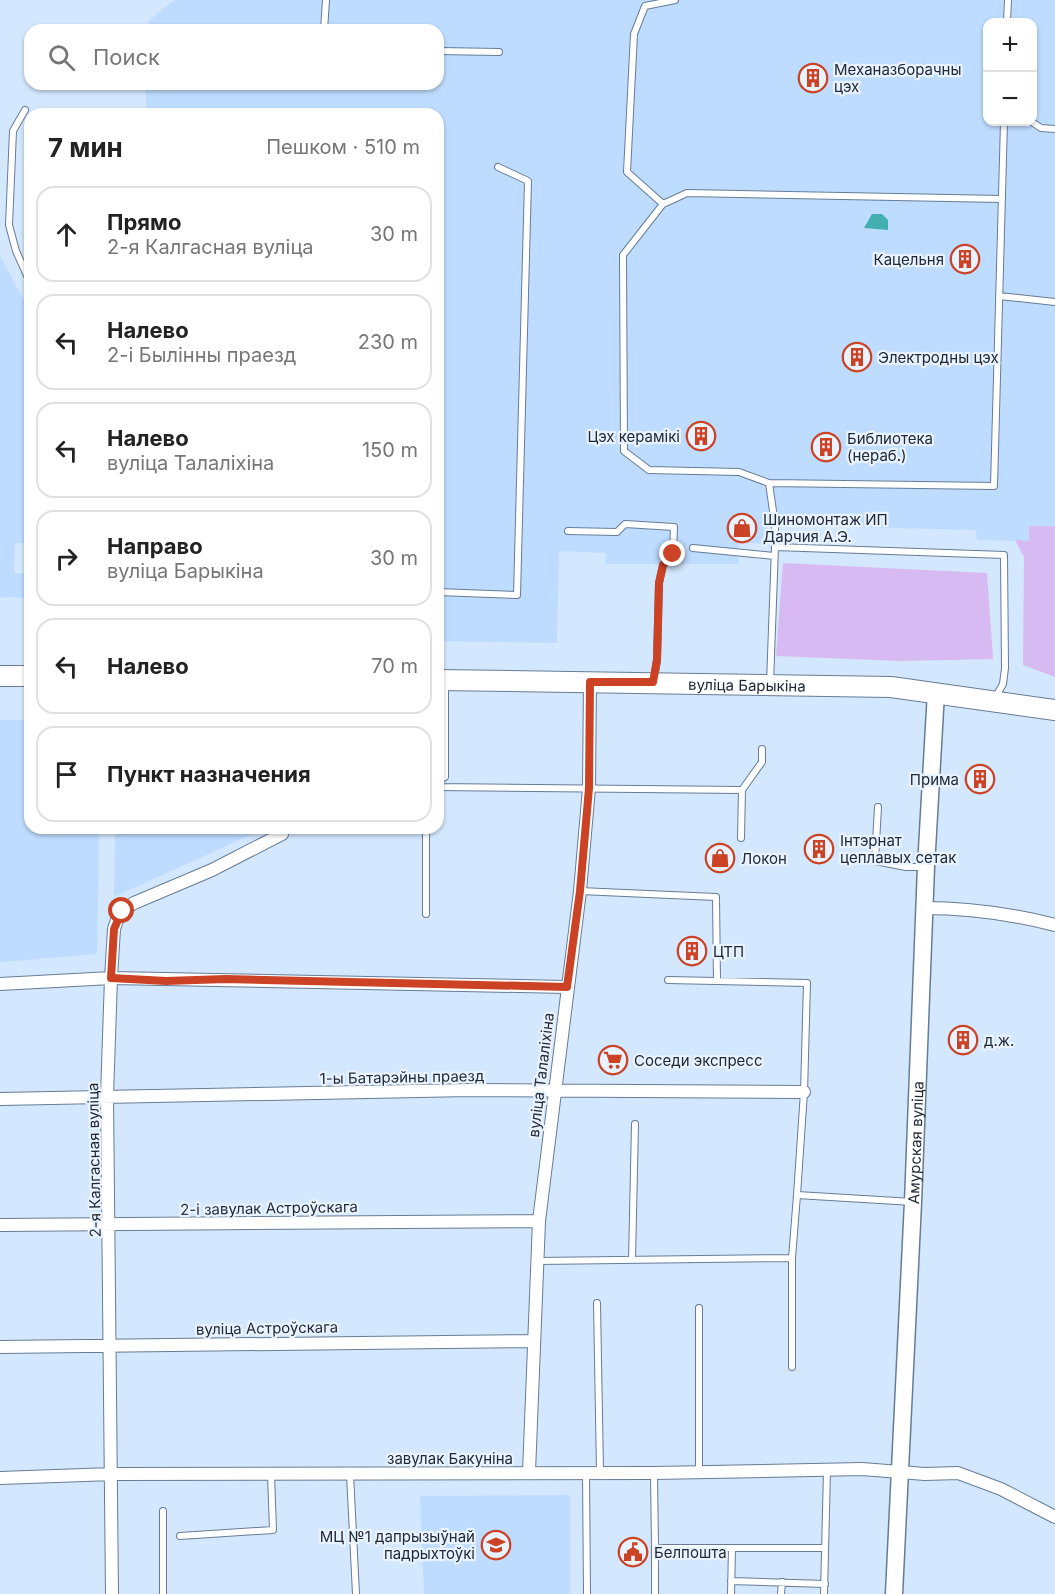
<!DOCTYPE html>
<html lang="ru">
<head>
<meta charset="utf-8">
<style>
	body { margin:0; font-family:Inter,sans-serif; background:#f6f6f6; color:#222 }
	.controls { position:absolute; right:18px; top:18px; display:grid; overflow:hidden; border-radius:12px; box-shadow:0 2px 4px #0004 }
	.controls button { width:54px; height:54px; display:grid; place-items:center; padding:0; border:0; border-bottom:2px solid #e0e0e0; background:#fff; color:#222; font:30px sans-serif }
	.stop { position:absolute; width:18px; height:18px; margin:-14px; border:4px solid #cc4224; border-radius:50%; background:#fff }
	.stop.end { background:#cc4224; border-color:#fff; box-shadow:0 2px 6px #0008 }
	.list { margin:0; padding:0; list-style:none }
	h2 { display:flex; justify-content:space-between; align-items:center; height:78px; margin:0; padding:0 24px; font-size:26px }
	h2 small { font-size:20px; font-weight:400; color:#767676 }
	.list li { display:grid; grid-template-columns:39px 1fr auto; gap:18px; align-items:center; box-sizing:border-box; height:96px; margin:0 12px 12px; padding:0 12px; border:2px solid #e0e0e0; border-radius:18px }
	.list b { display:block; font-size:22px; white-space:nowrap }
	.list p { margin:0; font-size:20px; white-space:nowrap; color:#767676 }
	.list em { font-size:20px; font-style:normal; color:#767676 }
	.icon { flex:none; width:33px; height:33px; fill:none; stroke:currentColor; stroke-width:2; stroke-linecap:round; stroke-linejoin:round }
	.map { position:relative; flex:none; width:1055px; height:1594px; overflow:hidden }
	.search { position:absolute; background:#fff; box-shadow:0 2px 4px #0004; left:24px; top:24px; width:420px; height:66px; display:flex; align-items:center; gap:15px; box-sizing:border-box; padding:0 21px; border-radius:18px; color:#767676; font-size:22px }
	.panel { position:absolute; background:#fff; box-shadow:0 2px 4px #0004; left:24px; top:108px; width:420px; height:726px; border-radius:18px }
	.map>svg:first-child { display:block }
</style>
</head>
<body>
<div class="map">
<svg width="1055" height="1594" viewBox="0 0 1055 1594">
	<rect width="100%" height="100%" fill="#d3e7fe"/>
	<path fill="#bedcff" fill-rule="evenodd" d="M 175,0 L 1055,0 L 1055,526 L 1030,526 L 1029,541 L 977,540 L 976,530 L 768,525 L 766,544 L 739,542 L 738,564 L 606,564 L 606,553 L 559,551 L 557,643 L 438,641 L 438,114 L 146,114 L 146,84 L 438,84 L 438,30 L 148,30 L 148,21 ZM 988,22 L 1032,22 L 1032,122 L 988,122 Z
		M 0,256 L 30,311 L 30,544 L 15,543 L 14,573 L 30,574 L 30,598 L 0,597 Z
		M 0,720 L 30,720 L 30,828 L 99,828 L 97,954 L 0,962 Z
		M 115,828 L 266,828 L 114,897 Z
		M 570,1495 L 570,1594 L 424,1594 L 420,1496 Z"/>
	<path fill="#d8baf3" d="M 1029,526 L 1055,526 L 1055,677 L 1023,665 L 1024,557 L 1015,540 L 1029,541 Z
		M 783,563 L 987,573 L 993,659 L 901,661 L 776,656 Z"/>
	<path fill="#44afb0" d="M 872,214 L 882,214 L 888,220 L 888,230 L 864,228 Z"/>
	<g fill="none" stroke-linecap="round" stroke-linejoin="round">
		<g stroke="#667c96" stroke-width="8">
			<path id="lane" d="M 1007,22 L 1008,0
				M 324,30 L 326,0
				M 438,51 L 499,52
				M 25,110 L 13,131 L 9,225 L 16,251 L 30,282
				M 1032,122 L 1041,128 L 1055,129
				M 663,204 L 627,172 L 634,34 L 645,6 L 675,0
				M 999,296 L 1055,302
				M 769,483 L 739,472 L 649,470 L 624,451 L 623,255 L 663,204 L 687,193 L 1002,199
				M 568,531 L 617,532 L 625,524 L 674,527 L 673,554 L 663,565 L 659,583 L 657,660 L 654,679
				M 775,547 L 775,525 L 769,483 L 994,486 L 1004,122
				M 693,548 L 774,556
				M 438,592 L 517,595 L 528,181 L 498,167
				M 770,683 L 775,547 L 1004,555 L 1005,668 L 1003,684 L 995,698
				M 438,781 L 445,777 L 445,684
				M 438,787 L 742,790 L 741,838
				M 742,790 L 762,762 L 762,749
				M 878,807 L 875,861 L 906,867 L 925,867
				M 580,891 L 716,897 L 717,981
				M 426,914 L 426,828
				M 668,980 L 807,983 L 804,1092 L 797,1195
				M 632,1260 L 635,1124
				M 537,1261 L 792,1258
				M 597,1303 L 600,1472
				M 699,1308 L 699,1472
				M 792,1367 L 792,1258 L 797,1195 L 913,1202
				M 586,1473 L 587,1594
				M 654,1473 L 655,1548 L 825,1548
				M 350,1474 L 356,1594
				M 163,1511 L 163,1594
				M 180,1536 L 273,1530 L 271,1474
				M 655,1548 L 655,1594
				M 731,1581 L 825,1584
				M 731,1594 L 732,1548
				M 781,1594 L 782,1582
				M 824,1594 L 827,1470"/>
		</g>
		<g stroke="#667c96" stroke-width="14">
			<path id="street" d="M 924,908 C 968,908 1012,914 1055,925
				M 0,984 L 111,978 L 567,987
				M 0,1099 L 469,1090 L 804,1092
				M 0,1225 L 539,1221
				M 0,1347 L 534,1341
				M 529,1472 L 539,1221 L 580,891 L 589,788 L 590,682
				M 0,1478 L 112,1474 L 654,1473 L 862,1469 L 925,1474 L 958,1473 L 1001,1489 L 1055,1517
				M 112,1594 L 107,1096 L 111,978 L 114,929 L 117,920 L 122,911 L 134,903 L 212,870 L 282,834 L 282,828"/>
		</g>
		<g stroke="#667c96" stroke-width="19">
			<g id="secondary">
				<path id="s1" d="M 894,1594 L 913,1202 L 926,867 L 936,692"/>
			</g>
		</g>
		<g stroke="#667c96" stroke-width="22">
			<g id="primary">
				<path d="M 0,676 L 30,676"/>
				<path id="s2" d="M 438,680 L 891,687 L 1055,710"/>
			</g>
		</g>
		<use href="#lane" stroke="#fff" stroke-width="6"/>
		<use href="#street" stroke="#fff" stroke-width="12"/>
		<use href="#secondary" stroke="#fff" stroke-width="16"/>
		<use href="#primary" stroke="#fff" stroke-width="20"/>
	</g>
	<g fill="none" stroke-linecap="round" stroke-linejoin="round">
		<path stroke="#cc4224" stroke-width="8" d="M 122,911 L 114,929 L 111,978 L 166,981 L 226,979 L 567,987 L 580,891 L 589,788 L 590,682 L 653,682 L 657,660 L 659,583 L 663,565 L 673,554"/>
	</g>
	<defs>
		<g id="building-ring" transform="scale(1.5)"><circle r="9.5" fill="#e9f3ff" stroke="#cc4224" stroke-width="1.5"/><path d="M-4-6H4V6H1V3H-1V6H-4ZM-2.5-4.3h1.7v1.8h-1.7ZM.8-4.3h1.7v1.8H.8ZM-2.5-1h1.7V.8h-1.7ZM.8-1h1.7V.8H.8Z" fill="#cc4224"/></g>
		<g id="shop-ring" transform="scale(1.5)"><circle r="9.5" fill="#e9f3ff" stroke="#cc4224" stroke-width="1.5"/><path d="M-5-2.5h2.3a2.7 3.5 0 0 1 5.4 0H5L5.5 6h-11ZM-1.5-2.5h3a1.5 2.3 0 0 0-3 0Z" fill="#cc4224"/></g>
		<g id="supermarket-ring" transform="scale(1.5)"><circle r="9.5" fill="#e9f3ff" stroke="#cc4224" stroke-width="1.5"/><path d="M-6-5.5h2.5l.6 2H6L4.5 2H-2.5L-4.4-4H-6ZM-1.5 3.2a1.3 1.3 0 1 0 .1 0ZM3 3.2a1.3 1.3 0 1 0 .1 0Z" fill="#cc4224"/></g>
		<g id="school-ring" transform="scale(1.5)"><circle r="9.5" fill="#e9f3ff" stroke="#cc4224" stroke-width="1.5"/><path d="M0-5L7-2L0 1L-7-2ZM-4 1L0 2.5L4 1V4Q0 6-4 4Z" fill="#cc4224"/></g>
		<g id="civic-ring" transform="scale(1.5)"><circle r="9.5" fill="#e9f3ff" stroke="#cc4224" stroke-width="1.5"/><path d="M-.6-6.5H3V-4.5H.6V-3L4-1V1h2V6H-6V1h2V-1L-.6-3ZM-1.2 2.5V6h2.4V2.5Z" fill="#cc4224"/></g>
	</defs>
	<g fill-rule="evenodd">
		<use href="#building-ring" x="813" y="78"/>
		<use href="#building-ring" x="965" y="259"/>
		<use href="#building-ring" x="857" y="357"/>
		<use href="#building-ring" x="701" y="436"/>
		<use href="#building-ring" x="826" y="447"/>
		<use href="#shop-ring" x="742" y="528"/>
		<use href="#building-ring" x="980" y="779"/>
		<use href="#building-ring" x="819" y="849"/>
		<use href="#shop-ring" x="720" y="858"/>
		<use href="#building-ring" x="692" y="951"/>
		<use href="#building-ring" x="963" y="1040"/>
		<use href="#supermarket-ring" x="613" y="1060"/>
		<use href="#school-ring" x="496" y="1545"/>
		<use href="#civic-ring" x="633" y="1552"/>
	</g>
	<g text-anchor="middle" dominant-baseline="central" stroke-width="4.5" stroke-linejoin="round" paint-order="stroke">
		<g font-size="15" fill="#202934" stroke="#e9f3ff" text-anchor="start">
			<text x="834" y="69">Механазборачны<tspan x="834" dy="17">цэх</tspan></text>
			<text x="944" y="259" text-anchor="end">Кацельня</text>
			<text x="878" y="357">Электродны цэх</text>
			<text x="680" y="436" text-anchor="end">Цэх керамікі</text>
			<text x="847" y="438">Библиотека<tspan x="847" dy="17">(нераб.)</tspan></text>
			<text x="763" y="519">Шиномонтаж ИП<tspan x="763" dy="17">Дарчия А.Э.</tspan></text>
			<text x="959" y="779" text-anchor="end">Прима</text>
			<text x="840" y="840">Інтэрнат<tspan x="840" dy="17">цеплавых сетак</tspan></text>
			<text x="741" y="858">Локон</text>
			<text x="713" y="951">ЦТП</text>
			<text x="984" y="1040">д.ж.</text>
			<text x="634" y="1060">Соседи экспресс</text>
			<text x="475" y="1536" text-anchor="end">МЦ №1 дапрызыўнай<tspan x="475" dy="17">падрыхтоўкі</tspan></text>
			<text x="654" y="1552">Белпошта</text>
		</g>
		<g font-size="15" fill="#202934" stroke="#e9f3ff">
			<text stroke="none"><textPath href="#s2" startOffset="309">вуліца Барыкіна</textPath></text>
			<text transform="translate(541 1075) rotate(-83)">вуліца Талаліхіна</text>
			<text transform="translate(402 1077) rotate(-1)">1-ы Батарэйны праезд</text>
			<text stroke="none"><textPath href="#s1" startOffset="452">Амурская вуліца</textPath></text>
			<text transform="translate(94 1160) rotate(-91)">2-я Калгасная вуліца</text>
			<text transform="translate(269 1208) rotate(-1)">2-і завулак Астроўскага</text>
			<text transform="translate(267 1328) rotate(-1)">вуліца Астроўскага</text>
			<text x="450" y="1458">завулак Бакуніна</text>
		</g>
	</g>
</svg>
<div class="controls">
<button>+</button>
<button>−</button>
</div>
<div class="stop" style="left:122px;top:911px"></div>
<div class="stop end" style="left:673px;top:554px"></div>
<div class="search"><svg class="icon" aria-label="search" viewBox="0 0 24 24"><circle cx="10" cy="10" r="6"/><path d="M15 15l6 6"/></svg>Поиск</div>
<section class="panel">
<h2>7 мин<small>Пешком · 510 m</small></h2>
<ul class="list">
<li><svg class="icon" aria-label="ahead" viewBox="0 0 24 24"><path d="M12 20V5M6 11l6-6 6 6"/></svg><div><b>Прямо</b><p>2-я Калгасная вуліца</p></div><em>30 m</em></li>
<li><svg class="icon" aria-label="left" viewBox="0 0 24 24"><path d="M17 20v-9H6M10 6l-5 5 5 5"/></svg><div><b>Налево</b><p>2-і Былінны праезд</p></div><em>230 m</em></li>
<li><svg class="icon" aria-label="left" viewBox="0 0 24 24"><path d="M17 20v-9H6M10 6l-5 5 5 5"/></svg><div><b>Налево</b><p>вуліца Талаліхіна</p></div><em>150 m</em></li>
<li><svg class="icon" aria-label="right" viewBox="0 0 24 24"><path d="M7 20v-9h11M14 6l5 5-5 5"/></svg><div><b>Направо</b><p>вуліца Барыкіна</p></div><em>30 m</em></li>
<li><svg class="icon" aria-label="left" viewBox="0 0 24 24"><path d="M17 20v-9H6M10 6l-5 5 5 5"/></svg><div><b>Налево</b></div><em>70 m</em></li>
<li><svg class="icon" aria-label="arrive" viewBox="0 0 24 24"><path d="M6 21V4h12l-3 4 3 4H6"/></svg><div><b>Пункт назначения</b></div></li>
</ul>
</section>
</div>
</body>
</html>
